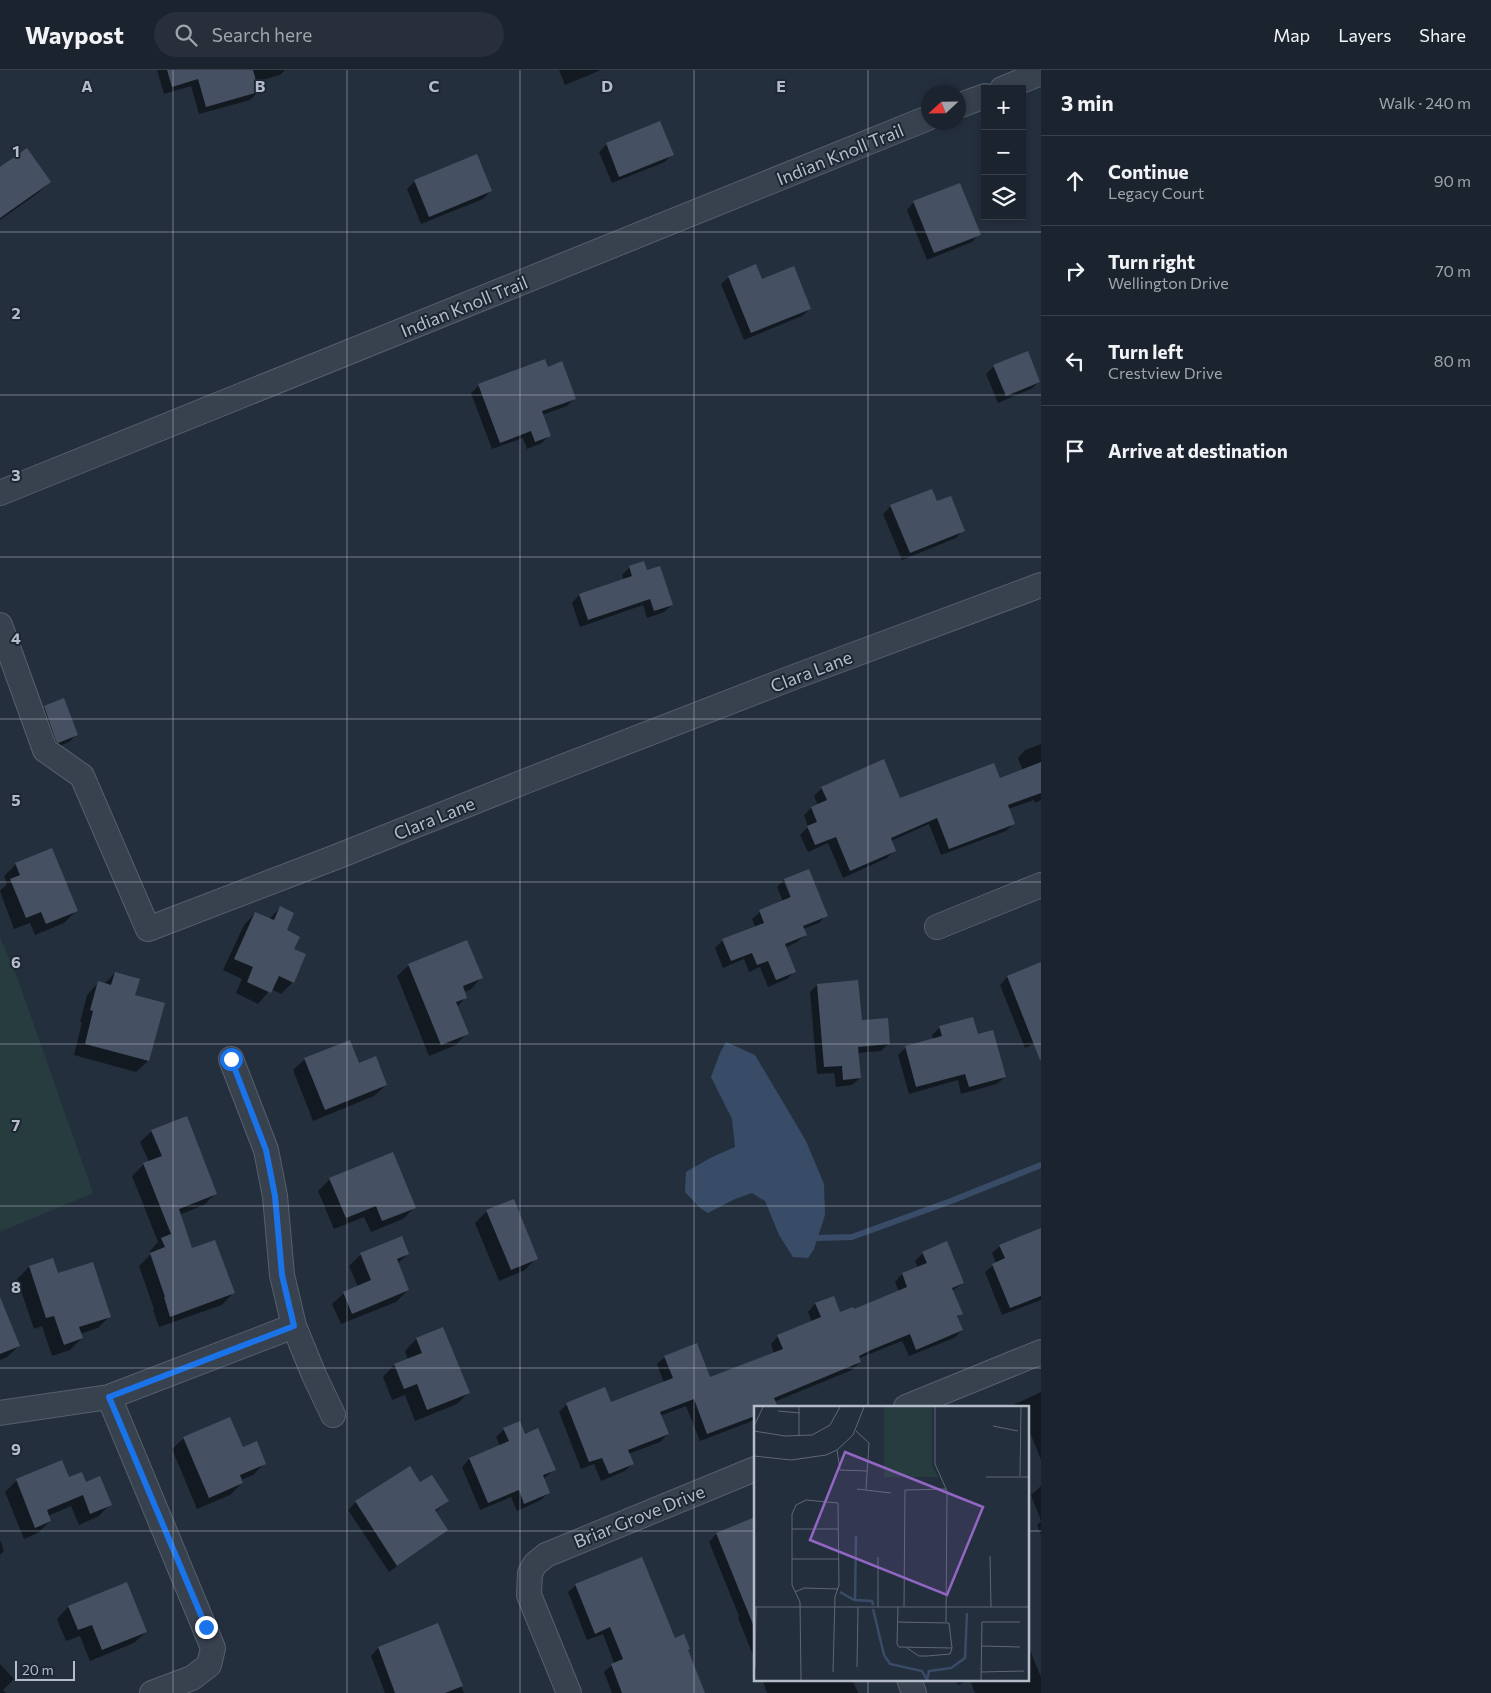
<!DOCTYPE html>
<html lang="en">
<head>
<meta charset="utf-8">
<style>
	body { margin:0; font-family:Commissioner,sans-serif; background:#282f3a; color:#f1f3f6 }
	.controls { position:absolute; right:15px; top:15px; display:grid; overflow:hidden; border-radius:0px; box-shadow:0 2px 8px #0003 }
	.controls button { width:45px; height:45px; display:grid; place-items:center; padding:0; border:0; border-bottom:1px solid #39404a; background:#1b232e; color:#f1f3f6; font:25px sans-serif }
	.compass { position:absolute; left:921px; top:15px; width:45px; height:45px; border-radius:50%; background:#1b232e; box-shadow:0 2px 8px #0003; rotate:248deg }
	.scale { position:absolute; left:15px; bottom:12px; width:60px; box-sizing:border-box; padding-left:5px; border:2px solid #b4bcc9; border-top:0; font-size:14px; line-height:18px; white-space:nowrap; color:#b4bcc9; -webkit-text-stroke:4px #1d2633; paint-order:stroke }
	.stop { position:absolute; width:15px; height:15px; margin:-11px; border:4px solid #1a73e8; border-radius:50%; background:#fff }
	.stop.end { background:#1a73e8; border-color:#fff; box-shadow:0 1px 5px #0008 }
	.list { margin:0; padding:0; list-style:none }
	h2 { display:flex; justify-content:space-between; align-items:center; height:65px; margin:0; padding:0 20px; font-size:21px }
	h2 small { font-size:16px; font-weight:400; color:#a0a4aa }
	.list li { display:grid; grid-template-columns:32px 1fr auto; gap:15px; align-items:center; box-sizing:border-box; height:90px; padding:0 20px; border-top:1px solid #39404a }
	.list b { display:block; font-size:19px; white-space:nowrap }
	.list p { margin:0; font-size:16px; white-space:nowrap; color:#a0a4aa }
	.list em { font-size:16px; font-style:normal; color:#a0a4aa }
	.icon { flex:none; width:28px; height:28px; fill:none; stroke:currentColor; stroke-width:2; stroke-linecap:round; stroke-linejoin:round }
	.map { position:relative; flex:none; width:1041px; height:1623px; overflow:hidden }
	header { display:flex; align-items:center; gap:30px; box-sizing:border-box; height:70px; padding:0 25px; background:#1b232e; border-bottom:1px solid #39404a }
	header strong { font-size:24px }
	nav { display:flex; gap:28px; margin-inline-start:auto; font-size:18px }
	.search { width:350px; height:45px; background:#282f3a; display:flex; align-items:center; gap:12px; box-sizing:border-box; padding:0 18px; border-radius:28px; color:#a0a4aa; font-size:19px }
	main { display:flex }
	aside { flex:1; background:#1b232e }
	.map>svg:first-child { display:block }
</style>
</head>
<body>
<header>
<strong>Waypost</strong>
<div class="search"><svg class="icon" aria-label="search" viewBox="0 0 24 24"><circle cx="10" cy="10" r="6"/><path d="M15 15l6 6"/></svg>Search here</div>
<nav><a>Map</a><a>Layers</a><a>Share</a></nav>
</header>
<main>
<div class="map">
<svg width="1041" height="1623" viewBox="0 0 1041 1623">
	<rect width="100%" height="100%" fill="#242f3e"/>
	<path fill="#263c3f" d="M 0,867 L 17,907 L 93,1123 L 0,1162 Z"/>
	<path fill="#394c67" d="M 726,972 L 755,985 L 806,1071 L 824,1114 L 825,1145 L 814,1179 L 808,1188 L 793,1187 L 779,1165 L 765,1131 L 752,1123 L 735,1129 L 708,1143 L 700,1138 L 685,1122 L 686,1102 L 710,1088 L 735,1077 L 732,1049 L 711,1007 L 720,983 Z"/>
	<path fill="#0007" fill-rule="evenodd" d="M 157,0 L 285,0 L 280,5 L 255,12 L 258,22 L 250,30 L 199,44 L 191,16 L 164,24 Z
		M 559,0 L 601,0 L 565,15 Z
		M 607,74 L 672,84 L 665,92 L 612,113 L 599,82 Z
		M 0,99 L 50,112 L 38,123 L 0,150 Z
		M 415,111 L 491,121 L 483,129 L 421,154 L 407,119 Z
		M 914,132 L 979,164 L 972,172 L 927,190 L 907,140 Z
		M 729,207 L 761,211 L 810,239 L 802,246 L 744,270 L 721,214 Z
		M 994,296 L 1039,312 L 1031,319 L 998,333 L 986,304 Z
		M 547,298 L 575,328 L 567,336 L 542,345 L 550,365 L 542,373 L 527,379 L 523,368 L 492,379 L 471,323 L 479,315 Z
		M 891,436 L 963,460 L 956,468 L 902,490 L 883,444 Z
		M 630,497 L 646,502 L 672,535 L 664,542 L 647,548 L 643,535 L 580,557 L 572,533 L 579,525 L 624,510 L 622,505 Z
		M 45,637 L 77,664 L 69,672 L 50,680 L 37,645 Z
		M 1041,674 L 1041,730 L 1035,733 L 1034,730 L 1008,739 L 1014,753 L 1006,761 L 941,785 L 929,754 L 891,771 L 895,780 L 887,788 L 843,808 L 828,773 L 808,782 L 800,765 L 808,757 L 804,745 L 811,738 L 818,735 L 814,726 L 822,718 L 900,729 L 999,710 L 1023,701 L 1018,688 L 1025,680 Z
		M 16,794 L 76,841 L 64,853 L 35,865 L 30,853 L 14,859 L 0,821 L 7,814 L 4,806 Z
		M 784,810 L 826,845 L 819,853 L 803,859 L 805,865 L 797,872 L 785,878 L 795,901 L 787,909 L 768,917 L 760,897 L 749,902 L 744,889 L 723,898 L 715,878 L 723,870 L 755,857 L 752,849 L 760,842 L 783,832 L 777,817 ZM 784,812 L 786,812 L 795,833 L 793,834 Z
		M 280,838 L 293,912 L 281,924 L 271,919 L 258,934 L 236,923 L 242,909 L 223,900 L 244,855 L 255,843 L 269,849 Z
		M 1041,894 L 1041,971 L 1025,978 L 1000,915 L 1007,907 Z
		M 409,895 L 481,908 L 470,920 L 464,922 L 466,927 L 457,937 L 467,963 L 456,975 L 429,986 L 397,906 Z
		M 115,903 L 134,925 L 148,991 L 136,1002 L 74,985 L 82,952 L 80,952 L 87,925 L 98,913 L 104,914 Z
		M 817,915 L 889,973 L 881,981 L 858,983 L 860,1008 L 852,1015 L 836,1017 L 834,1003 L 817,1004 L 810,922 Z
		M 940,957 L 977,965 L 1005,1007 L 997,1014 L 961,1024 L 958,1010 L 909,1024 L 898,985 L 906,977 L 933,970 L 932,965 Z
		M 305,989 L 359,995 L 386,1015 L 374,1026 L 313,1051 L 293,1000 Z
		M 152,1061 L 216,1123 L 204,1135 L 179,1145 L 191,1180 L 233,1223 L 222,1235 L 159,1257 L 153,1240 L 154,1239 L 139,1196 L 151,1184 L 150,1181 L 158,1172 L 132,1106 L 144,1094 L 149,1092 L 140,1072 Z
		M 330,1109 L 414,1138 L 403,1149 L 371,1162 L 364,1147 L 334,1159 L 318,1121 Z
		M 487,1141 L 536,1188 L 525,1200 L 499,1211 L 475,1153 Z
		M 1041,1159 L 1041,1230 L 1002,1245 L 985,1202 L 996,1193 L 992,1183 L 1000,1176 Z
		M 923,1183 L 963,1213 L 952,1221 L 961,1243 L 957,1248 L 962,1260 L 954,1268 L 909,1286 L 902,1271 L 862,1287 L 859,1289 L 860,1292 L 852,1300 L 774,1332 L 755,1337 L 755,1350 L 700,1371 L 686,1336 L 660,1346 L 668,1364 L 660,1372 L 628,1384 L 632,1394 L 625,1401 L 601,1411 L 594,1394 L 581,1399 L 559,1342 L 567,1334 L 610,1334 L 664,1313 L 657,1294 L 665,1287 L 710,1308 L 774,1283 L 771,1274 L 778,1266 L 812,1252 L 808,1242 L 815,1234 L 833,1227 L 840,1244 L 854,1241 L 899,1222 L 895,1212 L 902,1204 L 918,1198 L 915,1191 Z
		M 361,1184 L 408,1184 L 397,1194 L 408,1220 L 396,1232 L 341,1254 L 332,1234 L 344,1223 L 358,1217 L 349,1196 Z
		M 53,1190 L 57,1205 L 110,1246 L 98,1258 L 80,1264 L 82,1268 L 70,1280 L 52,1286 L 42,1256 L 34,1259 L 17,1209 L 29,1197 Z
		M 0,1228 L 19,1276 L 7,1287 L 0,1290 Z
		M 442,1258 L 469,1322 L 457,1334 L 415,1351 L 405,1325 L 392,1330 L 383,1307 L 394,1295 L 408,1290 L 405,1281 L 416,1269 Z
		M 1041,1322 L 1041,1390 L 1031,1365 L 1027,1367 L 1027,1337 L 1009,1337 Z
		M 504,1359 L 524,1365 L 554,1400 L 543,1409 L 548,1423 L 541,1430 L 517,1441 L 511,1427 L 480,1440 L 462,1397 L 469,1389 L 500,1376 L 496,1367 Z
		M 184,1368 L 265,1393 L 253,1405 L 241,1410 L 242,1413 L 230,1425 L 197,1439 L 172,1379 Z
		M 62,1392 L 68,1409 L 86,1414 L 110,1434 L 99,1446 L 79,1455 L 71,1436 L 48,1446 L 50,1451 L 38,1463 L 24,1469 L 5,1422 L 16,1411 Z
		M 420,1414 L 448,1431 L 435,1442 L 446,1460 L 438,1467 L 389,1502 L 348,1440 L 356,1432 Z
		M 1041,1416 L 1041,1465 L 1037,1455 L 1041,1451 L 1031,1425 Z
		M 755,1449 L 755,1590 L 738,1548 L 739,1546 L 709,1472 L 716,1464 Z
		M 0,1470 L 4,1481 L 0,1485 Z
		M 126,1514 L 146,1562 L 134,1573 L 90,1591 L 80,1566 L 66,1571 L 57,1549 L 68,1537 Z
		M 576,1515 L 674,1570 L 687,1581 L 703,1623 L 612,1623 L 604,1602 L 614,1593 L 603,1564 L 587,1570 L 568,1522 Z
		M 437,1555 L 464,1623 L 385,1623 L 371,1586 L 378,1578 Z
		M 1027,1573 L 1041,1607 L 1041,1623 L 975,1623 L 970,1610 L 958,1615 L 955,1609 L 1027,1609 Z
		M 0,1594 L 14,1609 L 3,1620 L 6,1623 L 0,1623 Z
		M 762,1609 L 852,1609 L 858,1623 L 767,1623 Z"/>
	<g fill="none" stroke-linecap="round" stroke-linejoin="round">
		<path stroke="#394c67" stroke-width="6" d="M 817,1168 L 852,1167 L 951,1131 L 1041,1095"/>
	</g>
	<path fill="#455162" d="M 167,0 L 253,0 L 259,22 L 206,37 L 198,9 L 172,17 Z
		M 660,51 L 674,85 L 619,107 L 606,73 Z
		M 27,78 L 51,112 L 0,148 L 0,97 Z
		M 477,84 L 492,121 L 429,147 L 414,110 Z
		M 960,113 L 981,165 L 934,183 L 913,131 Z
		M 756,194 L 762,209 L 794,196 L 811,239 L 751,263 L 728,206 Z
		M 1028,281 L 1040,312 L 1006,326 L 993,295 Z
		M 545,289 L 548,297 L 562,291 L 576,329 L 542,341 L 551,366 L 535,372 L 531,361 L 500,373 L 478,314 Z
		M 932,419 L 937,431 L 951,426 L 965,461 L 910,483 L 890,435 Z
		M 644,491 L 647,500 L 660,496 L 673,535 L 654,541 L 650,529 L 588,550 L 579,524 L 632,506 L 629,496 Z
		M 64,628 L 78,665 L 58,673 L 56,671 L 44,636 Z
		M 884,689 L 900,728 L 994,693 L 1000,708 L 1041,692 L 1041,723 L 1008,735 L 1015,754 L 949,779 L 937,748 L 891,768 L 896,781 L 850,801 L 836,767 L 815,775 L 807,756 L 817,752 L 811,737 L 827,730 L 821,717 Z
		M 52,778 L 78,841 L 46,854 L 41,842 L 26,848 L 10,809 L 20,805 L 15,793 Z
		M 809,799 L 828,846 L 803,856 L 807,865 L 785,874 L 796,902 L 776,910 L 768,891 L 757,895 L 752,883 L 731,891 L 722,869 L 764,853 L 759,840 L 791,827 L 784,809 Z
		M 280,836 L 294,843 L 287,860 L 300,867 L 294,879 L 306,884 L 294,913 L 279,906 L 271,923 L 247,912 L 253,897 L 234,889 L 255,842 L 274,850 Z
		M 467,870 L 483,908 L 463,916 L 467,928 L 456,932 L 469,964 L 441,975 L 408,894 Z
		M 1041,892 L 1041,989 L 1040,990 L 1007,906 Z
		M 115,902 L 140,909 L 135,925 L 165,933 L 149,991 L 85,974 L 93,941 L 90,940 L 98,911 L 111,915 Z
		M 858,910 L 862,950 L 888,948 L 890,974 L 858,977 L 861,1008 L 843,1010 L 842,996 L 824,997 L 817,914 Z
		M 973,947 L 978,964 L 993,960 L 1006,1007 L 969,1017 L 965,1004 L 916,1017 L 905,976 L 942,966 L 939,956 Z
		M 350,970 L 359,993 L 376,986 L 387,1015 L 325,1040 L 304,988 Z
		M 187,1046 L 217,1124 L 179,1139 L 192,1178 L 215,1170 L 235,1223 L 170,1247 L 164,1227 L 165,1227 L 150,1183 L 165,1177 L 161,1168 L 171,1164 L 143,1093 L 162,1086 L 151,1060 Z
		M 393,1082 L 416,1138 L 382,1151 L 376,1136 L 346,1148 L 329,1108 Z
		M 514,1129 L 538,1189 L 511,1200 L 486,1140 Z
		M 1041,1158 L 1041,1226 L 1010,1238 L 992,1194 L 1005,1188 L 999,1175 Z
		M 402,1166 L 409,1184 L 397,1189 L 409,1220 L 352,1244 L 343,1222 L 371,1210 L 360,1183 Z
		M 947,1171 L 964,1213 L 952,1218 L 963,1244 L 957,1246 L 963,1260 L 916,1280 L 910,1264 L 871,1280 L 859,1286 L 861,1292 L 774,1328 L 778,1337 L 755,1337 L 755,1346 L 707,1364 L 694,1329 L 660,1342 L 669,1364 L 628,1380 L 634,1394 L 609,1404 L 602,1388 L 589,1392 L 566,1333 L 605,1317 L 611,1332 L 673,1308 L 664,1286 L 697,1273 L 710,1307 L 783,1279 L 777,1265 L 821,1247 L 815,1233 L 834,1226 L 840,1242 L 853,1237 L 854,1239 L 907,1217 L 902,1203 L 927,1193 L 922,1182 Z
		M 53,1188 L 58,1203 L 93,1192 L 111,1247 L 79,1257 L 83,1268 L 64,1275 L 54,1246 L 46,1248 L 29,1196 Z
		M 0,1227 L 20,1276 L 0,1284 Z
		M 443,1257 L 470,1323 L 427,1340 L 417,1314 L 404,1319 L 394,1294 L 422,1283 L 416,1268 Z
		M 230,1347 L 243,1377 L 257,1371 L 266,1394 L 240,1405 L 243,1413 L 209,1428 L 183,1367 Z
		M 520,1351 L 525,1364 L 538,1358 L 556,1400 L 543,1405 L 550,1423 L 524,1434 L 519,1420 L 488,1433 L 469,1388 L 509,1371 L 503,1358 Z
		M 62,1390 L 69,1407 L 82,1402 L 86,1412 L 100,1406 L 112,1435 L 90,1444 L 83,1425 L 47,1440 L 51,1451 L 35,1458 L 16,1409 Z
		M 410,1396 L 420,1412 L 432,1405 L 449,1431 L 435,1440 L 448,1460 L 397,1496 L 355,1431 Z
		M 755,1447 L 755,1557 L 754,1557 L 716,1463 Z
		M 642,1487 L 675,1568 L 684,1564 L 690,1579 L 688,1580 L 705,1623 L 622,1623 L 611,1594 L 623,1589 L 610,1557 L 595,1564 L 575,1514 Z
		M 127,1512 L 147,1562 L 102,1580 L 92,1555 L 78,1560 L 68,1536 Z
		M 438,1553 L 463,1616 L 445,1623 L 395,1623 L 378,1577 Z"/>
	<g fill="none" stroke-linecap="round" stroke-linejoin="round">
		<g stroke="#565f6c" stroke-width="26">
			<path id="street" d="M 1002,19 L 1041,3
				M 958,36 L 985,26
				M 0,423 L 928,48
				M 0,555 L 45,680 L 82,706 L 148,859 L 336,787 L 526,711 L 794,607 L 1041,515
				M 937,857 L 1041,815
				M 231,989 L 266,1080 L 275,1126 L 282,1205 L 294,1256 L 314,1305 L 333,1345
				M 109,1327 L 213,1578 L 209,1595 L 192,1608 L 152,1623
				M 906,1337 L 1041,1282
				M 0,1343 L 109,1327 L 294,1256
				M 909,1609 L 914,1623
				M 569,1623 L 529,1525 L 530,1503 L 535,1494 L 546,1485 L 755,1399"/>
		</g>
		<use href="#street" stroke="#38414e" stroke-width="24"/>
	</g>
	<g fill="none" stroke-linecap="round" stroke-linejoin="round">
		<path stroke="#1a73e8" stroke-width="6" d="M 206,1557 L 109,1327 L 294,1256 L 282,1205 L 275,1126 L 266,1080 L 231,989"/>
	</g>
	<path fill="none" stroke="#b4bcc9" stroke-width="1" stroke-opacity="0.55" d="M 173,0 L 173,1623M 347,0 L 347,1623M 520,0 L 520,1623M 694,0 L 694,1623M 868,0 L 868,1337M 0,162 L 1041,162M 0,325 L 1041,325M 0,487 L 1041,487M 0,649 L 1041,649M 0,812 L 1041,812M 0,974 L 1041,974M 0,1136 L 1041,1136M 0,1298 L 1041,1298M 0,1461 L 755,1461M 1027,1461 L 1041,1461M 868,1609 L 868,1623"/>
	<g text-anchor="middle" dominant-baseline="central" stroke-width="4" stroke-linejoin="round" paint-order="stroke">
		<g font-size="18" fill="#b4bcc9" stroke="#1d2633">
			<text transform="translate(840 84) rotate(-22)">Indian Knoll Trail</text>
			<text transform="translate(464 236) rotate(-22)">Indian Knoll Trail</text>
			<text transform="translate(811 601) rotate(-21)">Clara Lane</text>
			<text transform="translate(434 748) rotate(-22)">Clara Lane</text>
			<text transform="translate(639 1446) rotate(-22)">Briar Grove Drive</text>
		</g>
	</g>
	<g transform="translate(754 1336)">
		<rect width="275" height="275" fill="#242f3e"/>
		<path d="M 130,1 L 178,1 L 178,60 L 184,71 L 130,71 Z" fill="#263c3f"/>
		<path fill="none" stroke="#394c67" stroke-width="2.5" d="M 102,130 L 101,194 L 118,195 L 119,199M 86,186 L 100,194M 119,203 L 130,249 L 136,258 L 168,265 L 173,274M 173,274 L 175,265 L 197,262 L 211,252 L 213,207"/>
		<path fill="none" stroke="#5e6776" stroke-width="1" d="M 45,1 L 45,30M 181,1 L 181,58 L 193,85 L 192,216M 24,5 L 46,7M 0,20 L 9,1M 239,20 L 264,25M 0,25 L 31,30 L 58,29 L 76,19 L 86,1M 102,25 L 115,37 L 112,83M 83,44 L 86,64 L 113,65M 0,50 L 37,54 L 72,49 L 83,44 L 99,29 L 110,1M 266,70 L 267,1M 232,71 L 275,71M 103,83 L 137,87M 38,123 L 84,123M 236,150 L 237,201M 38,153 L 85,153M 41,186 L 50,182 L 84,183M 0,201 L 275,201M 124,201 L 124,151M 150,201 L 151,84 L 192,83M 144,216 L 195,217 L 198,242 L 145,241 L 143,238 L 144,201M 227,240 L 266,241M 153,242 L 165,250 L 173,250 L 196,248 L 198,242M 103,261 L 104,201M 1,262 L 2,201M 227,266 L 270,265M 47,274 L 46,196 L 38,179 L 38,108 L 42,99 L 52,94 L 84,97 L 85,179 L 81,191 L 79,266M 227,274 L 228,216 L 266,216"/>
		<path fill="#9266c3" fill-opacity="0.15" stroke="#9266c3" stroke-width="2.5" d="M 91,46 L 229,101 L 193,189 L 56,134 Z"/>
		<rect width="275" height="275" fill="none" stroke="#b4bcc9" stroke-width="2.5"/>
	</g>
	<g font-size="16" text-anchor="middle" font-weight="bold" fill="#b4bcc9" stroke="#1d2633" stroke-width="4" stroke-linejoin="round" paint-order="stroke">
		<text x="87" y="22">A</text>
		<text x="260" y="22">B</text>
		<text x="434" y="22">C</text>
		<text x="607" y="22">D</text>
		<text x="781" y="22">E</text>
		<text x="16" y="87">1</text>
		<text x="16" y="249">2</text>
		<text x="16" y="411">3</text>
		<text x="16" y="574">4</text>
		<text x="16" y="736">5</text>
		<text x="16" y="898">6</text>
		<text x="16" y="1061">7</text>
		<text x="16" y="1223">8</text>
		<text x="16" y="1385">9</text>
	</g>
</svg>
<div class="controls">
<button>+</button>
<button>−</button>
<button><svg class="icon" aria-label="layers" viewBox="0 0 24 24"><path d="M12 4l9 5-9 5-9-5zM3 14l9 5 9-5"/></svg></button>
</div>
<svg class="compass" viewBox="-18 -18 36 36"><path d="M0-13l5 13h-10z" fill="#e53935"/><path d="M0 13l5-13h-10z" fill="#a0a4aa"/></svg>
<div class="scale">20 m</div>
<div class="stop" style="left:231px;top:989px"></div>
<div class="stop end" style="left:206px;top:1557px"></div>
</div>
<aside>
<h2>3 min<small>Walk · 240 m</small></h2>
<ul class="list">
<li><svg class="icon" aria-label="ahead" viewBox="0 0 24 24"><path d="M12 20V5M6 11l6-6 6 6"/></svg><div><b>Continue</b><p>Legacy Court</p></div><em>90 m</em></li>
<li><svg class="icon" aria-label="right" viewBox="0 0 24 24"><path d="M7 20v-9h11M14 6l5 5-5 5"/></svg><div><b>Turn right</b><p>Wellington Drive</p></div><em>70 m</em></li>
<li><svg class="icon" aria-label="left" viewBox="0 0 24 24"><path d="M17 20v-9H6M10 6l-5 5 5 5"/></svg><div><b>Turn left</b><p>Crestview Drive</p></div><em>80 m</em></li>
<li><svg class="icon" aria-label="arrive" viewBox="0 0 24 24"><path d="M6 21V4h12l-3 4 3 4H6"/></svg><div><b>Arrive at destination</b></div></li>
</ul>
</aside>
</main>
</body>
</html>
